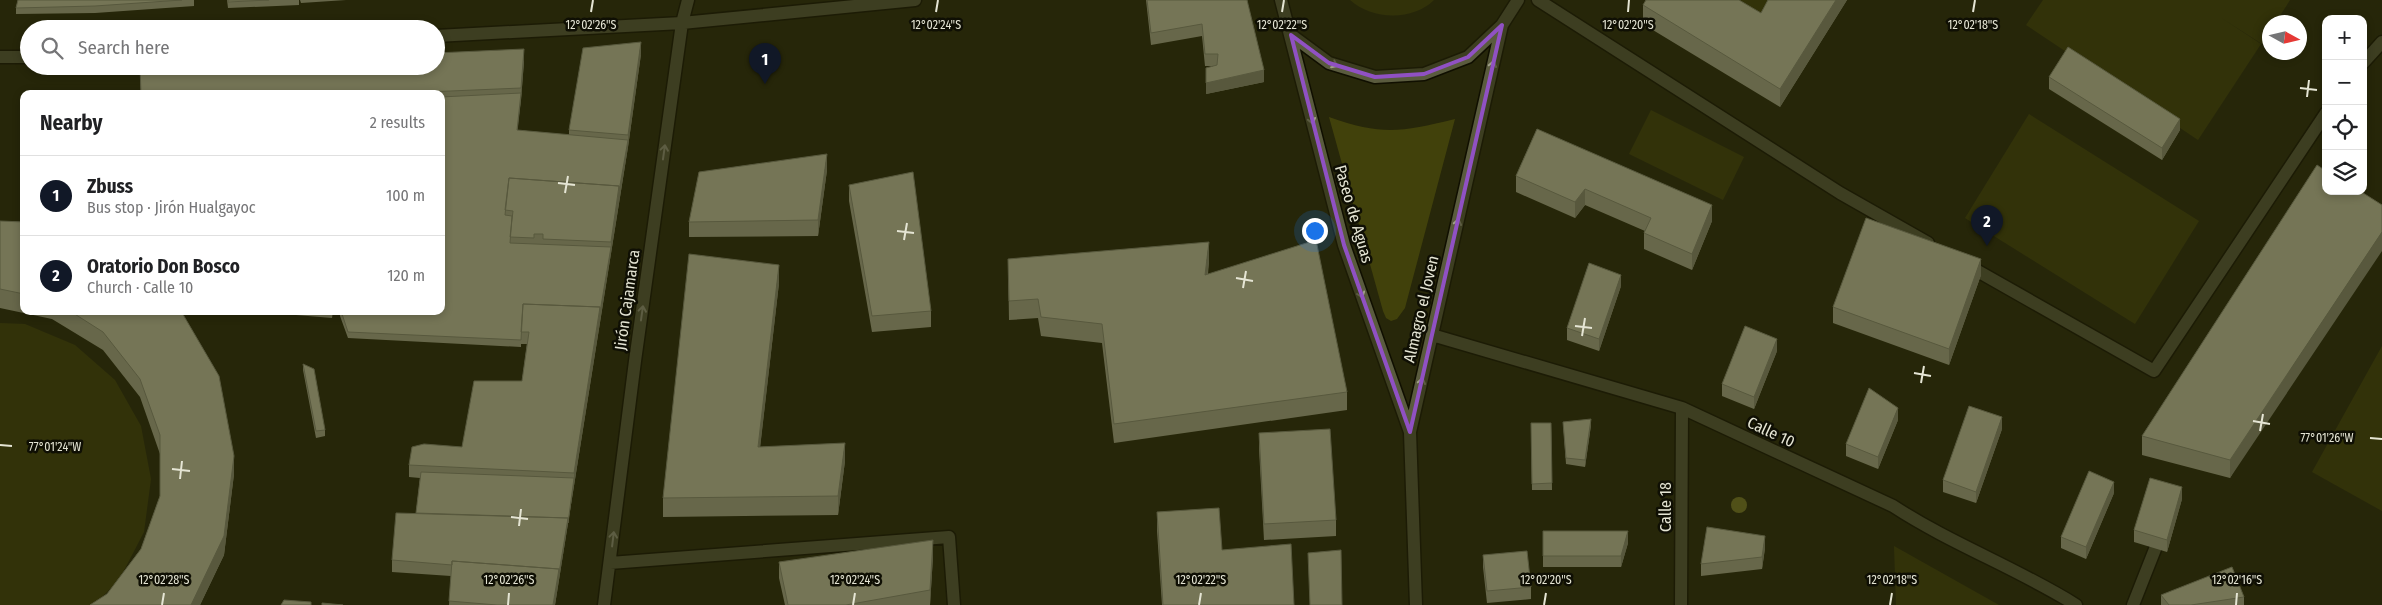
<!DOCTYPE html>
<html lang="en">
<head>
<meta charset="utf-8">
<style>
	body { margin:0; font-family:"Fira Sans Condensed",sans-serif; background:#f6f6f6; color:#202124 }
	.controls { position:absolute; right:15px; top:15px; display:grid; overflow:hidden; border-radius:10px; box-shadow:0 2px 8px #0003 }
	.controls button { width:45px; height:45px; display:grid; place-items:center; padding:0; border:0; border-bottom:1px solid #e0e0e0; background:#fff; color:#202124; font:25px sans-serif }
	.compass { position:absolute; left:2262px; top:15px; width:45px; height:45px; border-radius:50%; background:#fff; box-shadow:0 2px 8px #0003; rotate:98deg }
	.you { position:absolute; left:1314px; top:230px; width:18px; height:18px; margin:-12px; border:4px solid #fff; border-radius:50%; background:#1a73e8; box-shadow:0 0 0 8px #1a73e833 }
	.badge { display:grid; place-items:center; width:32px; height:32px; border-radius:50%; background:#111827; color:#fff; font-size:16px; font-weight:700 }
	.pin { position:absolute; translate:-50% -41px; filter:drop-shadow(0 1px 2px #0008) }
	.pin::after { content:''; position:absolute; top:26px; width:18px; height:15px; background:inherit; clip-path:polygon(0 0,100% 0,50% 100%) }
	.list { margin:0; padding:0; list-style:none }
	h2 { display:flex; justify-content:space-between; align-items:center; height:65px; margin:0; padding:0 20px; font-size:21px }
	h2 small { font-size:16px; font-weight:400; color:#757577 }
	.list li { display:grid; grid-template-columns:32px 1fr auto; gap:15px; align-items:center; box-sizing:border-box; height:80px; padding:0 20px; border-top:1px solid #e0e0e0 }
	.list b { display:block; font-size:19px; white-space:nowrap }
	.list p { margin:0; font-size:16px; white-space:nowrap; color:#757577 }
	.list em { font-size:16px; font-style:normal; color:#757577 }
	.icon { flex:none; width:28px; height:28px; fill:none; stroke:currentColor; stroke-width:2; stroke-linecap:round; stroke-linejoin:round }
	.map { position:relative; flex:none; width:2382px; height:605px; overflow:hidden }
	.search { position:absolute; background:#fff; box-shadow:0 2px 8px #0003; left:20px; top:20px; width:425px; height:55px; display:flex; align-items:center; gap:12px; box-sizing:border-box; padding:0 18px; border-radius:28px; color:#757577; font-size:19px }
	.panel { position:absolute; background:#fff; box-shadow:0 2px 8px #0003; left:20px; top:90px; width:425px; height:225px; border-radius:10px }
	.map>svg:first-child { display:block }
</style>
</head>
<body>
<div class="map">
<svg width="2382" height="605" viewBox="0 0 2382 605">
	<rect width="100%" height="100%" fill="#27270a"/>
	<path fill="#41410b" d="M 1350,0 L 1434,0 C 1413,21 1372,20 1350,0 Z
		M 1716,0 L 1779,0 L 1761,32 Z
		M 2043,0 L 2290,0 L 2276,22 L 2270,22 L 2269,32 L 2262,44 L 2220,17 L 2261,44 L 2198,140 L 2026,25 Z
		M 1651,110 L 1744,157 L 1723,200 L 1629,154 Z
		M 2029,114 L 2199,221 L 2135,324 L 1965,218 Z
		M 1329,117 C 1383,136 1401,132 1455,119 L 1405,308 L 1397,319 L 1391,321 L 1386,318 L 1383,311 Z
		M 0,323 L 25,324 L 75,345 L 115,380 L 141,426 L 151,479 L 144,532 L 119,580 L 94,605 L 0,605 Z
		M 2382,346 L 2382,511 L 2312,472 Z
		M 1894,546 L 1999,605 L 1896,605 Z"/>
	<g fill="none" stroke-linecap="round" stroke-linejoin="round">
		<g stroke="#100f00" stroke-width="15">
			<path id="minor" d="M 1281,0 L 1344,245 L 1410,432
				M 1538,0 L 1840,193 L 1928,243
				M 1291,35 L 1329,63 L 1375,77 L 1424,74 L 1468,57 L 1502,25 L 1518,0
				M 436,36 L 682,23 L 915,0
				M 0,57 L 29,57
				M 2363,63 L 2382,42
				M 1967,265 L 2154,371 L 2326,113
				M 1432,335 L 1682,408 L 1893,506 C 1951,544 2017,568 2076,605
				M 610,563 L 949,537 L 954,605
				M 604,605 L 635,361 L 682,23 L 688,0
				M 1416,605 L 1410,432 L 1502,25
				M 1681,605 L 1682,408
				M 2133,605 L 2161,534"/>
		</g>
		<use href="#minor" stroke="#5a5b3e" stroke-width="12"/>
	</g>
	<circle fill="#84842c" cx="1739" cy="505" r="8"/>
	<path fill="#b6b79a" d="M 18,0 L 194,0 L 194,6 L 95,13 L 16,14 L 16,8 Z
		M 227,0 L 299,0 L 299,5 L 228,8 Z
		M 300,0 L 346,0 L 301,3 Z
		M 1146,0 L 1247,0 L 1264,82 L 1206,94 L 1213,66 L 1205,66 L 1202,36 L 1151,45 Z
		M 1768,0 L 1847,0 L 1780,107 L 1643,24 L 1643,5 L 1761,13 Z
		M 641,54 L 628,147 L 555,605 L 449,605 L 451,576 L 392,572 L 392,560 L 416,513 L 420,478 L 409,477 L 409,465 L 462,447 L 522,381 L 527,344 L 521,344 L 521,341 L 521,347 L 348,338 L 340,316 L 340,311 L 441,311 L 441,94 L 141,94 L 140,66 L 524,61 L 521,100 L 517,130 L 569,135 L 569,130 Z
		M 2049,77 L 2180,130 L 2162,160 L 2049,89 Z
		M 1537,129 L 1712,221 L 1692,270 L 1644,249 L 1644,233 L 1645,231 L 1585,205 L 1575,218 L 1516,192 L 1516,176 Z
		M 827,170 L 818,236 L 689,237 L 689,222 Z
		M 849,185 L 931,311 L 931,327 L 872,332 L 849,201 Z
		M 2382,205 L 2230,478 L 2142,455 L 2142,436 Z
		M 0,221 L 24,222 L 24,311 L 181,311 L 234,474 L 224,555 L 200,605 L 90,605 L 107,594 L 141,549 L 160,496 L 160,454 L 140,397 L 103,350 L 52,319 L 0,308 Z
		M 1008,259 L 1209,261 L 1208,274 L 1347,392 L 1347,410 L 1114,443 L 1102,343 L 1041,336 L 1038,318 L 1009,320 Z
		M 1981,275 L 1949,365 L 1833,323 L 1833,307 Z
		M 779,283 L 760,447 L 845,461 L 838,515 L 663,517 L 663,498 Z
		M 1621,286 L 1599,351 L 1567,340 L 1567,328 Z
		M 284,311 L 333,311 L 332,318 L 284,314 Z
		M 1777,351 L 1754,409 L 1722,396 L 1722,384 Z
		M 303,364 L 325,430 L 325,436 L 316,438 L 303,370 Z
		M 1898,420 L 1878,469 L 1846,456 L 1846,444 Z
		M 1563,422 L 1591,425 L 1585,467 L 1566,464 Z
		M 1531,423 L 1551,423 L 1552,490 L 1532,490 Z
		M 2002,429 L 1976,503 L 1943,492 L 1943,480 Z
		M 1259,433 L 1336,520 L 1336,536 L 1264,540 L 1259,449 Z
		M 2114,493 L 2086,559 L 2061,548 L 2061,537 Z
		M 2182,499 L 2167,552 L 2134,542 L 2134,530 Z
		M 1157,512 L 1222,550 L 1294,605 L 1162,605 L 1157,531 Z
		M 1543,531 L 1628,543 L 1621,567 L 1543,567 Z
		M 1765,548 L 1762,569 L 1701,576 L 1701,564 Z
		M 1483,555 L 1531,587 L 1531,599 L 1487,603 L 1483,567 Z
		M 933,556 L 930,605 L 785,605 L 779,578 L 779,562 Z
		M 2161,595 L 2244,597 L 2244,605 L 2161,605 Z"/>
	<path fill="#94957d" d="M 1836,0 L 1847,0 L 1780,107 L 1780,89 Z
		M 641,42 L 641,54 L 628,147 L 628,135 Z
		M 524,49 L 524,61 L 521,100 L 517,136 L 517,130 L 521,93 Z
		M 1264,70 L 1264,82 L 1206,94 L 1206,83 Z
		M 2180,119 L 2180,130 L 2162,160 L 2162,148 Z
		M 628,140 L 628,147 L 611,253 L 611,242 L 619,186 Z
		M 827,154 L 827,170 L 818,236 L 818,220 Z
		M 1585,189 L 1585,205 L 1575,218 L 1575,202 Z
		M 1712,205 L 1712,221 L 1692,270 L 1692,254 Z
		M 2382,232 L 2382,251 L 2230,478 L 2230,460 Z
		M 1209,242 L 1209,261 L 1205,293 L 1205,275 Z
		M 611,247 L 611,253 L 555,605 L 553,605 L 574,478 L 574,473 L 600,307 Z
		M 1981,259 L 1981,275 L 1949,365 L 1949,349 Z
		M 779,265 L 779,283 L 758,466 L 758,447 Z
		M 1621,275 L 1621,286 L 1599,351 L 1599,339 Z
		M 1777,339 L 1777,351 L 1754,409 L 1754,397 Z
		M 1898,408 L 1898,420 L 1878,469 L 1878,457 Z
		M 2002,417 L 2002,429 L 1976,503 L 1976,492 Z
		M 1591,419 L 1591,425 L 1585,467 L 1585,460 Z
		M 845,443 L 845,461 L 838,515 L 838,496 Z
		M 234,456 L 234,474 L 224,555 L 200,605 L 191,605 Z
		M 2114,482 L 2114,493 L 2086,559 L 2086,547 Z
		M 2182,487 L 2182,499 L 2167,552 L 2167,540 Z
		M 1628,531 L 1628,543 L 1621,567 L 1621,556 Z
		M 1765,536 L 1765,548 L 1762,569 L 1762,557 Z
		M 933,540 L 933,556 L 930,605 L 930,590 Z"/>
	<path fill="#d4d5b3" stroke="#94957d" d="M 18,0 L 182,0 L 95,6 L 16,8 Z
		M 228,0 L 269,0 L 228,2 Z
		M 1147,0 L 1247,0 L 1264,70 L 1206,83 L 1206,68 L 1217,65 L 1218,54 L 1205,54 L 1202,24 L 1151,33 Z
		M 1646,0 L 1739,0 L 1761,13 L 1768,0 L 1836,0 L 1780,89 L 1643,5 Z
		M 641,42 L 628,135 L 569,130 L 583,48 Z
		M 2068,47 L 2180,119 L 2162,148 L 2049,77 Z
		M 524,49 L 521,88 L 380,94 L 141,94 L 140,66 L 436,66 L 436,53 Z
		M 521,93 L 517,130 L 628,140 L 619,191 L 619,186 L 509,178 L 505,215 L 512,216 L 510,243 L 611,247 L 600,312 L 600,307 L 523,304 L 521,340 L 348,332 L 341,311 L 441,311 L 441,97 Z
		M 1537,129 L 1712,205 L 1692,254 L 1644,233 L 1651,218 L 1585,189 L 1575,202 L 1516,176 Z
		M 827,154 L 818,220 L 689,222 L 699,172 Z
		M 2317,165 L 2326,171 L 2326,191 L 2360,191 L 2382,205 L 2382,232 L 2230,460 L 2142,436 Z
		M 913,172 L 931,311 L 872,316 L 849,185 Z
		M 509,178 L 619,186 L 611,242 L 543,239 L 543,234 L 534,234 L 534,238 L 510,237 L 513,211 L 505,210 Z
		M 1866,218 L 1981,259 L 1949,349 L 1833,307 Z
		M 0,221 L 24,222 L 24,294 L 0,289 Z
		M 1316,240 L 1347,392 L 1114,424 L 1102,324 L 1041,317 L 1038,299 L 1009,301 L 1008,259 L 1209,242 L 1205,275 Z
		M 689,254 L 779,265 L 758,447 L 845,443 L 838,496 L 663,498 Z
		M 1589,263 L 1621,275 L 1599,339 L 1567,328 Z
		M 523,304 L 600,307 L 574,473 L 409,465 L 412,447 L 424,444 L 462,447 L 474,381 L 522,381 L 529,332 L 521,332 Z
		M 70,311 L 181,311 L 219,376 L 234,456 L 224,536 L 191,605 L 90,605 L 107,594 L 141,549 L 160,496 L 160,435 L 140,379 L 103,332 Z
		M 1745,326 L 1777,339 L 1754,397 L 1722,384 Z
		M 303,364 L 314,369 L 325,430 L 316,431 Z
		M 1869,388 L 1898,408 L 1878,457 L 1846,444 Z
		M 1969,406 L 2002,417 L 1976,492 L 1943,480 Z
		M 1591,419 L 1585,460 L 1566,458 L 1563,422 Z
		M 1531,423 L 1551,423 L 1552,483 L 1532,484 Z
		M 1330,429 L 1336,520 L 1264,524 L 1259,433 Z
		M 2089,471 L 2114,482 L 2086,547 L 2061,537 Z
		M 421,472 L 574,478 L 568,523 L 568,518 L 416,513 Z
		M 2150,478 L 2182,487 L 2167,540 L 2134,530 Z
		M 1219,508 L 1222,550 L 1291,544 L 1294,605 L 1163,605 L 1157,512 Z
		M 396,513 L 568,518 L 559,573 L 559,569 L 452,561 L 452,565 L 392,560 Z
		M 1707,527 L 1765,536 L 1762,557 L 1701,564 Z
		M 1543,531 L 1628,531 L 1621,556 L 1543,556 Z
		M 933,540 L 930,590 L 846,605 L 788,605 L 779,562 Z
		M 1341,550 L 1342,605 L 1310,605 L 1308,553 Z
		M 1527,551 L 1531,587 L 1487,591 L 1483,555 Z
		M 452,561 L 559,569 L 553,605 L 497,605 L 449,601 Z
		M 2232,567 L 2244,597 L 2191,605 L 2169,605 L 2161,595 Z
		M 284,600 L 311,602 L 311,605 L 281,605 Z
		M 322,603 L 343,605 L 322,605 Z"/>
	<defs><path id="oneway-shaft" d="M-6 0H5M1.5-3L5.5 0L1.5 3" fill="none" stroke-width="1.6" stroke-linecap="round" stroke-linejoin="round" transform="scale(1.25)"/></defs>
	<g stroke="#a0a089">
		<use href="#oneway-shaft" transform="translate(1331 63) rotate(25)"/>
		<use href="#oneway-shaft" transform="translate(1492 68) rotate(-77)"/>
		<use href="#oneway-shaft" transform="translate(1311 117) rotate(76)"/>
		<use href="#oneway-shaft" transform="translate(664 152) rotate(-82)"/>
		<use href="#oneway-shaft" transform="translate(1457 226) rotate(-77)"/>
		<use href="#oneway-shaft" transform="translate(1360 291) rotate(71)"/>
		<use href="#oneway-shaft" transform="translate(642 313) rotate(-82)"/>
		<use href="#oneway-shaft" transform="translate(1421 385) rotate(-77)"/>
		<use href="#oneway-shaft" transform="translate(613 539) rotate(-83)"/>
	</g>
	<path d="M0 0H2382V605H0ZM 1502,25 L 1410,432 L 1344,245 L 1291,35 L 1329,63 L 1375,77 L 1424,74 L 1468,57 Z" fill="#27270a" fill-opacity=".55" fill-rule="evenodd"/>
	<path fill="none" stroke="#9051c3" stroke-width="4" stroke-linejoin="round" d="M 1502,25 L 1410,432 L 1344,245 L 1291,35 L 1329,63 L 1375,77 L 1424,74 L 1468,57 Z"/>
	<path fill="none" stroke="#e5e5d4" stroke-width="2" d="M 591,12 L 593,0M 936,12 L 938,0M 1282,12 L 1284,0M 1628,12 L 1629,0M 1973,12 L 1975,0M 2300,88 L 2317,90M 2307,97 L 2309,80M 558,183 L 575,185M 565,193 L 568,176M 897,231 L 914,233M 904,240 L 907,223M 1236,278 L 1253,281M 1243,288 L 1246,271M 1575,326 L 1592,328M 1582,336 L 1585,318M 1914,373 L 1931,376M 1921,383 L 1924,366M 2253,421 L 2270,424M 2260,431 L 2263,414M 2370,438 L 2382,439M 0,445 L 12,446M 172,469 L 190,471M 180,479 L 182,461M 511,517 L 528,519M 519,526 L 521,509M 162,605 L 164,593M 508,605 L 509,593M 853,605 L 855,593M 1199,605 L 1201,593M 1544,605 L 1546,593M 1890,605 L 1892,593M 2236,605 L 2237,593"/>
	<g text-anchor="middle" dominant-baseline="central" stroke-width="5" stroke-linejoin="round" paint-order="stroke">
		<g font-size="16" fill="#e5e5d4" stroke="#0f0f04">
			<text transform="translate(1354 214) rotate(74)">Paseo de Aguas</text>
			<text transform="translate(627 300) rotate(-82)">Jirón Cajamarca</text>
			<text transform="translate(1421 309) rotate(-77)">Almagro el Joven</text>
			<text transform="translate(1771 432) rotate(25)">Calle 10</text>
			<text transform="translate(1665 507) rotate(-90)">Calle 18</text>
		</g>
	</g>
	<g font-size="12" text-anchor="middle" fill="#e5e5d4" stroke="#0f0f04" stroke-width="5" stroke-linejoin="round" paint-order="stroke">
		<text x="591" y="29">12°02'26"S</text>
		<text x="936" y="29">12°02'24"S</text>
		<text x="1282" y="29">12°02'22"S</text>
		<text x="1628" y="29">12°02'20"S</text>
		<text x="1973" y="29">12°02'18"S</text>
		<text x="2327" y="442">77°01'26"W</text>
		<text x="55" y="451">77°01'24"W</text>
		<text x="164" y="584">12°02'28"S</text>
		<text x="509" y="584">12°02'26"S</text>
		<text x="855" y="584">12°02'24"S</text>
		<text x="1201" y="584">12°02'22"S</text>
		<text x="1546" y="584">12°02'20"S</text>
		<text x="1892" y="584">12°02'18"S</text>
		<text x="2237" y="584">12°02'16"S</text>
	</g>
</svg>
<div class="controls">
<button>+</button>
<button>−</button>
<button><svg class="icon" aria-label="locate" viewBox="0 0 24 24"><circle cx="12" cy="12" r="6"/><path d="M12 2v4M12 18v4M2 12h4M18 12h4"/></svg></button>
<button><svg class="icon" aria-label="layers" viewBox="0 0 24 24"><path d="M12 4l9 5-9 5-9-5zM3 14l9 5 9-5"/></svg></button>
</div>
<svg class="compass" viewBox="-18 -18 36 36"><path d="M0-13l5 13h-10z" fill="#e53935"/><path d="M0 13l5-13h-10z" fill="#757577"/></svg>
<div class="you"></div>
<div class="pin badge" style="left:765px;top:84px">1</div>
<div class="pin badge" style="left:1987px;top:246px">2</div>
<div class="search"><svg class="icon" aria-label="search" viewBox="0 0 24 24"><circle cx="10" cy="10" r="6"/><path d="M15 15l6 6"/></svg>Search here</div>
<section class="panel">
<h2>Nearby<small>2 results</small></h2>
<ul class="list">
<li><span class="badge">1</span><div><b>Zbuss</b><p>Bus stop · Jirón Hualgayoc</p></div><em>100 m</em></li>
<li><span class="badge">2</span><div><b>Oratorio Don Bosco</b><p>Church · Calle 10</p></div><em>120 m</em></li>
</ul>
</section>
</div>
</body>
</html>
